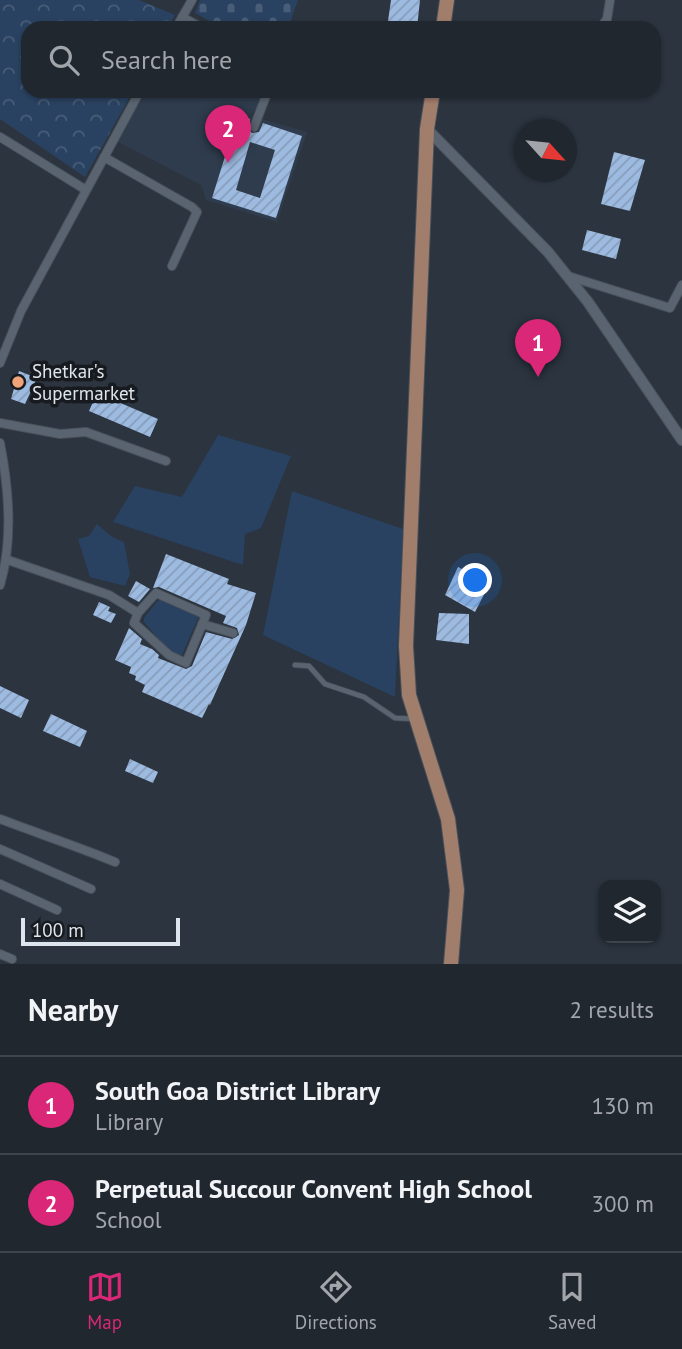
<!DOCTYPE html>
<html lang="en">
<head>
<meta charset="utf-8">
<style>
	body { margin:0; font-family:"PT Sans",sans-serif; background:#282f37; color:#f1f3f6 }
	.controls { position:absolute; right:21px; bottom:21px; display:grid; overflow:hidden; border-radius:14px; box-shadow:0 2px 5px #0004 }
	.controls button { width:63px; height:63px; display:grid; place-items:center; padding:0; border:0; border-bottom:2px solid #3d444b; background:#20272f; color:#f1f3f6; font:35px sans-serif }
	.compass { position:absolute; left:514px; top:119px; width:63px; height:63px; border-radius:50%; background:#20272f; box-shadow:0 2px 5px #0004; rotate:117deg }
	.scale { position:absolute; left:21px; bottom:18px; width:159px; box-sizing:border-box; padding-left:7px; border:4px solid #dfe5ec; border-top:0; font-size:19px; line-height:24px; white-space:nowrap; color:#dfe5ec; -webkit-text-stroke:5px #171b20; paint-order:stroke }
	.you { position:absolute; left:476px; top:581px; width:24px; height:24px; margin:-18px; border:5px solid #fff; border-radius:50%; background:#1a73e8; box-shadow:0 0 0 10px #1a73e833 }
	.badge { display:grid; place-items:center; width:46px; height:46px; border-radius:50%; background:#db2777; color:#fff; font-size:23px; font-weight:700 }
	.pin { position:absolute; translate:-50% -58px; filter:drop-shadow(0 2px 4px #0008) }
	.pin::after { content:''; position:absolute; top:37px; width:24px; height:21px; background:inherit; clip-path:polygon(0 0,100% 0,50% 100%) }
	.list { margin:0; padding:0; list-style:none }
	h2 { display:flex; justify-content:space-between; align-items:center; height:91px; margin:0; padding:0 28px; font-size:30px }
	h2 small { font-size:23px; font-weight:400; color:#a2a5aa }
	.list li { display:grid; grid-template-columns:46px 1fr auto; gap:21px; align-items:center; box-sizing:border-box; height:98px; padding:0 28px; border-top:2px solid #3d444b }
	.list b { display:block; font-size:26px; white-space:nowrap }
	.list p { margin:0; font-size:23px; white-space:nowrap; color:#a2a5aa }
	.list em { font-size:23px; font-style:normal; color:#a2a5aa }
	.icon { flex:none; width:38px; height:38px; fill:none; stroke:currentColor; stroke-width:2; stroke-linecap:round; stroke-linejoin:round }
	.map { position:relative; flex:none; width:682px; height:964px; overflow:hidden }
	.search { position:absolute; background:#20272f; box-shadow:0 2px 5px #0004; left:21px; right:21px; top:21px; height:77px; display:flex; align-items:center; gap:18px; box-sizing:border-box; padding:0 24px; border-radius:21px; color:#a2a5aa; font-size:26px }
	.sheet { height:287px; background:#20272f }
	nav { display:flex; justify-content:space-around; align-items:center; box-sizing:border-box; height:98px; border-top:2px solid #3d444b; background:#20272f; font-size:19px; color:#a2a5aa }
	nav a { display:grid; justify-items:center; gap:4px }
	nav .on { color:#db2777 }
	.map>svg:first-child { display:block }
</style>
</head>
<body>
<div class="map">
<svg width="682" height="964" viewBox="0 0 682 964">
	<defs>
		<pattern id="cemetery-stones" width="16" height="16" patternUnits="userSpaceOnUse" patternTransform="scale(1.75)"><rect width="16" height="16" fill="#2a4261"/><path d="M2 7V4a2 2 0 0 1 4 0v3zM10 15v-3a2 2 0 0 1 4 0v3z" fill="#485d78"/></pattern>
		<pattern id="park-crowns" width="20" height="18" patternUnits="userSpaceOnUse" patternTransform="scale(1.75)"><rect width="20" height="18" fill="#2a4261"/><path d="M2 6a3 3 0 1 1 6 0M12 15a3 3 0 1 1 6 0" fill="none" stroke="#485d78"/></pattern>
		<pattern id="building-hatch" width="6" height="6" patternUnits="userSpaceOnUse" patternTransform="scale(1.75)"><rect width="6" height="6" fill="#9dbae0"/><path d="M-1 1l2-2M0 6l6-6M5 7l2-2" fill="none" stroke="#869dba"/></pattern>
	</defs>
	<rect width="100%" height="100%" fill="#2b343f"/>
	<path fill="#2f3c4d" d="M 147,91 L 267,91 L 251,116 L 307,132 L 277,222 L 206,200 L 201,185 L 116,141 Z"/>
	<path fill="#2a4261" d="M 218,435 L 291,456 L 261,528 L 245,534 L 243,565 L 113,522 L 135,486 L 182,497 Z
		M 292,491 L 403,529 L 395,697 L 263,635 Z
		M 97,524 L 112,537 L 124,542 L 130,574 L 125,586 L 90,577 L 78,539 L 89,536 Z
		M 160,598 L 199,616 L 182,655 L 170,653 L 144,622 L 144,618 Z"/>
	<path fill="url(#cemetery-stones)" d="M 200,0 L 298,0 L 288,28 L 222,28 L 195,13 Z"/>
	<path fill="url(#park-crowns)" d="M 0,0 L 139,0 L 175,15 L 168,28 L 28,28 L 28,91 L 133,91 L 85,177 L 0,119 Z"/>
	<path fill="url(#building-hatch)" fill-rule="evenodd" d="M 391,0 L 420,0 L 417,28 L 387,28 Z
		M 238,115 L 250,119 L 248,129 L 252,133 L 259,132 L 263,123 L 302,136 L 276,218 L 212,198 ZM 250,142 L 275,150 L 260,198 L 236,190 Z
		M 614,152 L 645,160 L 630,211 L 601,204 Z
		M 587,230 L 621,239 L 616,259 L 582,250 Z
		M 19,371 L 37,378 L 25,404 L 11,399 Z
		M 97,393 L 158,419 L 150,437 L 89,411 Z
		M 166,554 L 229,579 L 227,584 L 256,593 L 246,625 L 210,705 L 209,704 L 202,718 L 142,692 L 145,685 L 135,680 L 136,676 L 129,673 L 131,667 L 115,660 L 129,628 L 142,639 L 140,644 L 152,649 L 159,655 L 158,658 L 186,669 L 192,666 L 206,632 L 232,639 L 239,635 L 237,628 L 223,623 L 226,616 L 159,587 L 153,588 Z
		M 458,567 L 490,583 L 475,612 L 445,595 Z
		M 136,581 L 150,589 L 139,602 L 128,596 Z
		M 99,602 L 110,607 L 108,611 L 116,614 L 111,623 L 93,615 Z
		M 439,613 L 469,614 L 469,644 L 436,640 Z
		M 0,686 L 29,700 L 21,718 L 0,708 Z
		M 51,714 L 87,731 L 80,747 L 43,731 Z
		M 130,759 L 158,772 L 153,783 L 125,771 Z"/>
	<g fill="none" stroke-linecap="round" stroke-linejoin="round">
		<g stroke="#485059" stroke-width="6">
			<path id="service" d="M 444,25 L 484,28
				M 295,665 L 309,666 L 325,684 L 364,697 L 395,718 L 415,719"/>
		</g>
		<g stroke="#485059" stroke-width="10">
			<path id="minor" d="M 182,17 L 202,28
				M 176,28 L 192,0
				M 600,28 L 607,19 L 610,0
				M 254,127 L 268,91
				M 0,137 L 86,190
				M 104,157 L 192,207 L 197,212 L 172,266
				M 568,276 L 670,308 L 682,285
				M 0,363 L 21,311 L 140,91
				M 0,423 L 60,434 L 86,432 L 166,461
				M 0,443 C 9,489 13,541 0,585
				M 8,560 L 109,595 L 138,613 L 156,593 L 206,615 L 186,663 L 169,655 L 134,623 L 138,613
				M 202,624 L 233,633
				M 0,819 C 39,834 77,846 115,862
				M 0,849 L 91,889
				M 0,884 L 57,910
				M 0,954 L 12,959"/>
		</g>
		<g stroke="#485059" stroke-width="12">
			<path id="tertiary" d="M 427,129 L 548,252 L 588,302 L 682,440"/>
		</g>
		<g stroke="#485059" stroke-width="16">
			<path id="primary" d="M 443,28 L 447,0
				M 433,91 L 427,129 L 406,646 L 409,695 L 448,819 L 457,890 L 451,964"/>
		</g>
		<use href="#service" stroke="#5a6471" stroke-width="4.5"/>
		<use href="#minor" stroke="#5a6471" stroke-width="8"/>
		<use href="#tertiary" stroke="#5a6471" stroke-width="10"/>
		<use href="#primary" stroke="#a17d6c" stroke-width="14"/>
	</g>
	<circle fill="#f0a378" stroke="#171b20" stroke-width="2.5" cx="18" cy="382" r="7"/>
	<g text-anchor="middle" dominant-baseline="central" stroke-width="7" stroke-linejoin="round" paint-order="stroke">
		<g font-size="19" fill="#dfe5ec" stroke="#171b20" text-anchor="start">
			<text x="32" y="371">Shetkar's<tspan x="32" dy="22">Supermarket</tspan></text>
		</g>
	</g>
</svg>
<div class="controls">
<button><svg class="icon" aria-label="layers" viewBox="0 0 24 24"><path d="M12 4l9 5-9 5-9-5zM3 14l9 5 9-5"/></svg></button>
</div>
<svg class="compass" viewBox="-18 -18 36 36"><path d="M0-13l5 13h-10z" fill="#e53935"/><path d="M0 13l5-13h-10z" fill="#a2a5aa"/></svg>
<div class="scale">100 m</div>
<div class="you"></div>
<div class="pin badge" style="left:538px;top:377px">1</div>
<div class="pin badge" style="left:228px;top:163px">2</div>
<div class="search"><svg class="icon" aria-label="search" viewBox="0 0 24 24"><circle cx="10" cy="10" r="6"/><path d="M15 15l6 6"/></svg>Search here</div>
</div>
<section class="sheet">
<h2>Nearby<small>2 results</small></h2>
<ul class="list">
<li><span class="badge">1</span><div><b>South Goa District Library</b><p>Library</p></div><em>130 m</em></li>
<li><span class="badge">2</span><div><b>Perpetual Succour Convent High School</b><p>School</p></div><em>300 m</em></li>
</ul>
</section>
<nav>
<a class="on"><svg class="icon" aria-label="map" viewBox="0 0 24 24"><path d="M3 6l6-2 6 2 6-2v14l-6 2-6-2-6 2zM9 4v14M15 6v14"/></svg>Map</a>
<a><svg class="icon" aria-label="directions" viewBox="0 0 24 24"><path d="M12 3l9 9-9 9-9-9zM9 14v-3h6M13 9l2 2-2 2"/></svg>Directions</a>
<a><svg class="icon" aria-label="saved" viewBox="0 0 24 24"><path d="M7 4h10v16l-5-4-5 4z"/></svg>Saved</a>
</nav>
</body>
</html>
